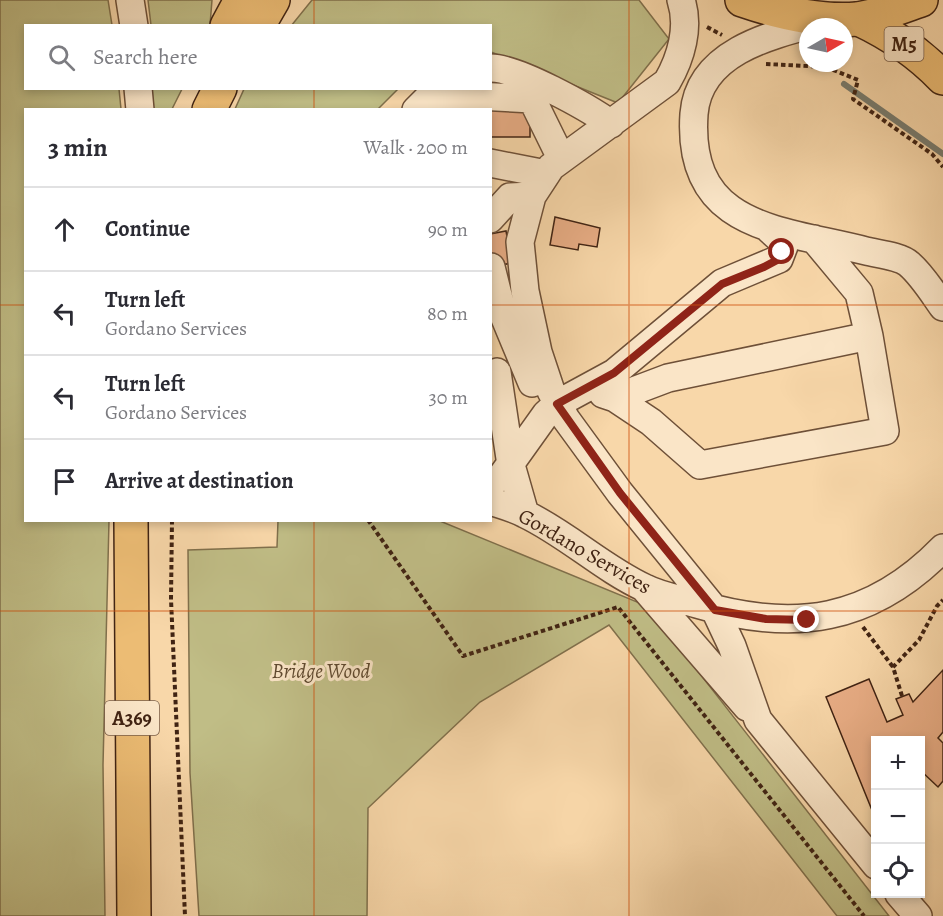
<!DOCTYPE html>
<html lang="en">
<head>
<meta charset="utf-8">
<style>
	body { margin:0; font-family:Alegreya,serif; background:#f7f7f7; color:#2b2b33 }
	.controls { position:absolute; right:18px; bottom:18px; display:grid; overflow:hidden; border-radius:0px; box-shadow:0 3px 9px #0003 }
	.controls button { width:54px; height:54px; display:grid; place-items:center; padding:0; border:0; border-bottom:2px solid #e1e1e2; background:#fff; color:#2b2b33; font:30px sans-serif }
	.compass { position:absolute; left:799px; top:18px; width:54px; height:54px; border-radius:50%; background:#fff; box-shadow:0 3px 9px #0003; rotate:81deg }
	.stop { position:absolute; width:18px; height:18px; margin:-14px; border:4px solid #8f2418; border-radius:50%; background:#fff }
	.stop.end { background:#8f2418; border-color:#fff; box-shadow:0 2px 6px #0008 }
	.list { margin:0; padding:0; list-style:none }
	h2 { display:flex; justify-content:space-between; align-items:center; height:78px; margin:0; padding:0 24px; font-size:26px }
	h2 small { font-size:20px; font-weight:400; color:#7c7c81 }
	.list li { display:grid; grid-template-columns:39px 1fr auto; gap:18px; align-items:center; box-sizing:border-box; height:84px; padding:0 24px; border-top:2px solid #e1e1e2 }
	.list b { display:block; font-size:22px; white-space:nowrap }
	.list p { margin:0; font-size:20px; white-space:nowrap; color:#7c7c81 }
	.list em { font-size:20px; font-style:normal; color:#7c7c81 }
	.icon { flex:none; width:33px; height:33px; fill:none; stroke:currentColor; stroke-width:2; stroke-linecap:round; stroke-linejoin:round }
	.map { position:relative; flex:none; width:943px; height:916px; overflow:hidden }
	.search { position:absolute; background:#fff; box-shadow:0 3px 9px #0003; left:24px; top:24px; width:468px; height:66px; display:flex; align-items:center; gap:15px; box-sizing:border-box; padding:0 21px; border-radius:0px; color:#7c7c81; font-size:22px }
	.panel { position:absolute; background:#fff; box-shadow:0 3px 9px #0003; left:24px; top:108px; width:468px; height:414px; border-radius:0px }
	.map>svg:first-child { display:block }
</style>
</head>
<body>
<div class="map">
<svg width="943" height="916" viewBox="0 0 943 916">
	<rect width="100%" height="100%" fill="#f8d7a9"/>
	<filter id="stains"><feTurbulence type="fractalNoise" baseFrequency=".00333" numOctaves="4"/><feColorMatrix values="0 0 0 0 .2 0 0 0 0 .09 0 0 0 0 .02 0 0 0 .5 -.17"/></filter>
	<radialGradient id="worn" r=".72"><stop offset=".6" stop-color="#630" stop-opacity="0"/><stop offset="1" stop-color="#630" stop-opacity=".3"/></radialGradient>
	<path fill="#c0bd86" stroke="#80704c" stroke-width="1.5" d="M 0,0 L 108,0 L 112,25 L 26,26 L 26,88 L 119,89 L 121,109 L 26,110 L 26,520 L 109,521 L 103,765 L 105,916 L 0,916 Z
		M 148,0 L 212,0 L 210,25 L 151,25 Z
		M 312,0 L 639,0 L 669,39 L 618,103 L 491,52 L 490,26 L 291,26 Z
		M 147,89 L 182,89 L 172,109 L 144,109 Z
		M 244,89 L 244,88 L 398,89 L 378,109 L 235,109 Z
		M 278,521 L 440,521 L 647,606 L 889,916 L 837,916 L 609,625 L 480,702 L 368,808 L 367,916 L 199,916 L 190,773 L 188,550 L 277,547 Z"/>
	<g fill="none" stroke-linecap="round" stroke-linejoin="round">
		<path stroke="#787c70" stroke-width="6" d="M 844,84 L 943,154"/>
	</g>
	<path fill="#e8ad85" stroke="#402313" stroke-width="1.5" d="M 456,98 L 530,102 L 530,137 L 490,137 L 490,110 L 456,110 Z
		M 555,217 L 600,228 L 597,247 L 579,244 L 578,250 L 550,245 Z
		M 506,231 L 512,263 L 490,267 L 490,234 Z
		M 943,670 L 943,732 L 938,738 L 943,743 L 943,781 L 938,787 L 920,770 L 920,740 L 876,740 L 876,820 L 826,697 L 869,679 L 887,722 L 903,715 L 896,699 L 909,694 L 913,702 Z"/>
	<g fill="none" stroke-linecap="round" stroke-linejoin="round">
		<g stroke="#6e5038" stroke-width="30">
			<path id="minor" d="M 130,0 L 134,26
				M 681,0 C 690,27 681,58 667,82 L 551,167 L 532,196 L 520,242 L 525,291 L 538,352 L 551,391 L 566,419 L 620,493 L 715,610 L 732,646 L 758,720 L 876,865
				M 825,21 C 775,34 699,50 694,114 C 686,230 781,229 866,251 C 878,254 900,256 909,264 C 922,275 933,293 943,307
				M 490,68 C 516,67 589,108 611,124
				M 138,88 L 140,110
				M 416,110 L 438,88
				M 445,110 L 449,100 L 459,95 L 532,99 L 561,158
				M 490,163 L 546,174
				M 490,219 L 510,197 L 532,196
				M 491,267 L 502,311 L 532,383
				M 497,372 L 511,465 L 525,514
				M 603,394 L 615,398 L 668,378 L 869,336
				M 615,398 L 651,422 L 700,465 L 885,431 L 869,336 L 859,293 L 814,239
				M 490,483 L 501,477 L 546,414 L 557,404 L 614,373 L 722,283 L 779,259 L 784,246 L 781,240 L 770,230
				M 490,501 C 502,505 514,508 525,514 C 567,534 602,568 645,588 C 660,596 680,599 697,604 C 794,633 871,622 943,548
				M 645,589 L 747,707
				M 899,894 L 918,916"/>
		</g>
		<g stroke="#402313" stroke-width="36">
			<path id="major" d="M 742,0 C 777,12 820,22 857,19 C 879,16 901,7 921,0
				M 227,26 L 241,0
				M 258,26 L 273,0
				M 209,110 L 220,88
				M 131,520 L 134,916"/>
		</g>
		<g stroke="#402313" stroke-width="36">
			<path id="highway" d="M 859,19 C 891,34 918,52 943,78"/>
		</g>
		<path stroke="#402313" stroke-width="4" stroke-dasharray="4.5 3" stroke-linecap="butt" d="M 707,27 L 722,35
			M 766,64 L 826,67 L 858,80 L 853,99 L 932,154 L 943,167
			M 172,520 L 171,599 L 185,916
			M 368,520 L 463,656 L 618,607 L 864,916
			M 863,627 L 893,667
			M 902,696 L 893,667 L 919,640 L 937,606 L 943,600"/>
		<use href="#minor" stroke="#fae5c7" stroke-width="27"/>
		<use href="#major" stroke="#ecbc74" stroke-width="33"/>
		<use href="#highway" stroke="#ecbc74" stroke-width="33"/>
	</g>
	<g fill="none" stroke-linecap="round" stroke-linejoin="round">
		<path stroke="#8f2418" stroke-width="8" d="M 782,252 L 779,259 L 764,267 L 722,284 L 614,373 L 557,404 L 620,493 L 715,610 L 766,619 L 807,620"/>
	</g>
	<path fill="none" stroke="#cf510d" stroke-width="1.5" stroke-opacity="0.55" d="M 314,0 L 314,26M 629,0 L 629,916M 314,88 L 314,110M 0,305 L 26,305M 490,305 L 943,305M 314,520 L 314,916M 0,611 L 943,611"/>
	<g text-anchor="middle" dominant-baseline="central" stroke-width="6" stroke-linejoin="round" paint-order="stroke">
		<g fill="#fae5c7" stroke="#785d49" stroke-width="1.5">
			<rect x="884.5" y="27" width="39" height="34" rx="4.5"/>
			<rect x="105" y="701" width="54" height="34" rx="4.5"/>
		</g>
		<g font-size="20" font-weight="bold" fill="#402313">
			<text x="904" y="44">M5</text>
			<text x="132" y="718">A369</text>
		</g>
		<g font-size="21" fill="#402313" stroke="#fae5c7">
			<text transform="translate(585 551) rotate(30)">Gordano Services</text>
		</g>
		<g font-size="21" font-style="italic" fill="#604a30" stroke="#fae5c7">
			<text x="321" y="671">Bridge Wood</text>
		</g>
	</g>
	<rect width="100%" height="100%" filter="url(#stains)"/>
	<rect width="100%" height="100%" fill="url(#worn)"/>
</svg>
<div class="controls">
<button>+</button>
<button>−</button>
<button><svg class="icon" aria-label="locate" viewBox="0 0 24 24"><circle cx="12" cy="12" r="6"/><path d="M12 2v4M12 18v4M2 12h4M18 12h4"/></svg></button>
</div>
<svg class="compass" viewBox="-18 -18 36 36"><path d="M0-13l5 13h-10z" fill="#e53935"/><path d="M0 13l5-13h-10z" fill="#7c7c81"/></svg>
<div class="stop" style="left:782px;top:252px"></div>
<div class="stop end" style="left:807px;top:620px"></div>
<div class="search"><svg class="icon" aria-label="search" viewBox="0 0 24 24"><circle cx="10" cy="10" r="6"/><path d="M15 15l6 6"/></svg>Search here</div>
<section class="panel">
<h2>3 min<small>Walk · 200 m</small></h2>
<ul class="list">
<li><svg class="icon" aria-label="ahead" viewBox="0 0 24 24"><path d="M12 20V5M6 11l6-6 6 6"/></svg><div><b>Continue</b></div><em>90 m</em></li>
<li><svg class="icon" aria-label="left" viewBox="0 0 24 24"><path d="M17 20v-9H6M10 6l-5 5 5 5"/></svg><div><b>Turn left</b><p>Gordano Services</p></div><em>80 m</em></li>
<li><svg class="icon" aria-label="left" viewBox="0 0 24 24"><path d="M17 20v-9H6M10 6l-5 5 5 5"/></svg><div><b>Turn left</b><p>Gordano Services</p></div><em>30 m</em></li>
<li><svg class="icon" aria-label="arrive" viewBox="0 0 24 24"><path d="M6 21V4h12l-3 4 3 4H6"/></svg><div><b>Arrive at destination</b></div></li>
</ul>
</section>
</div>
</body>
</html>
